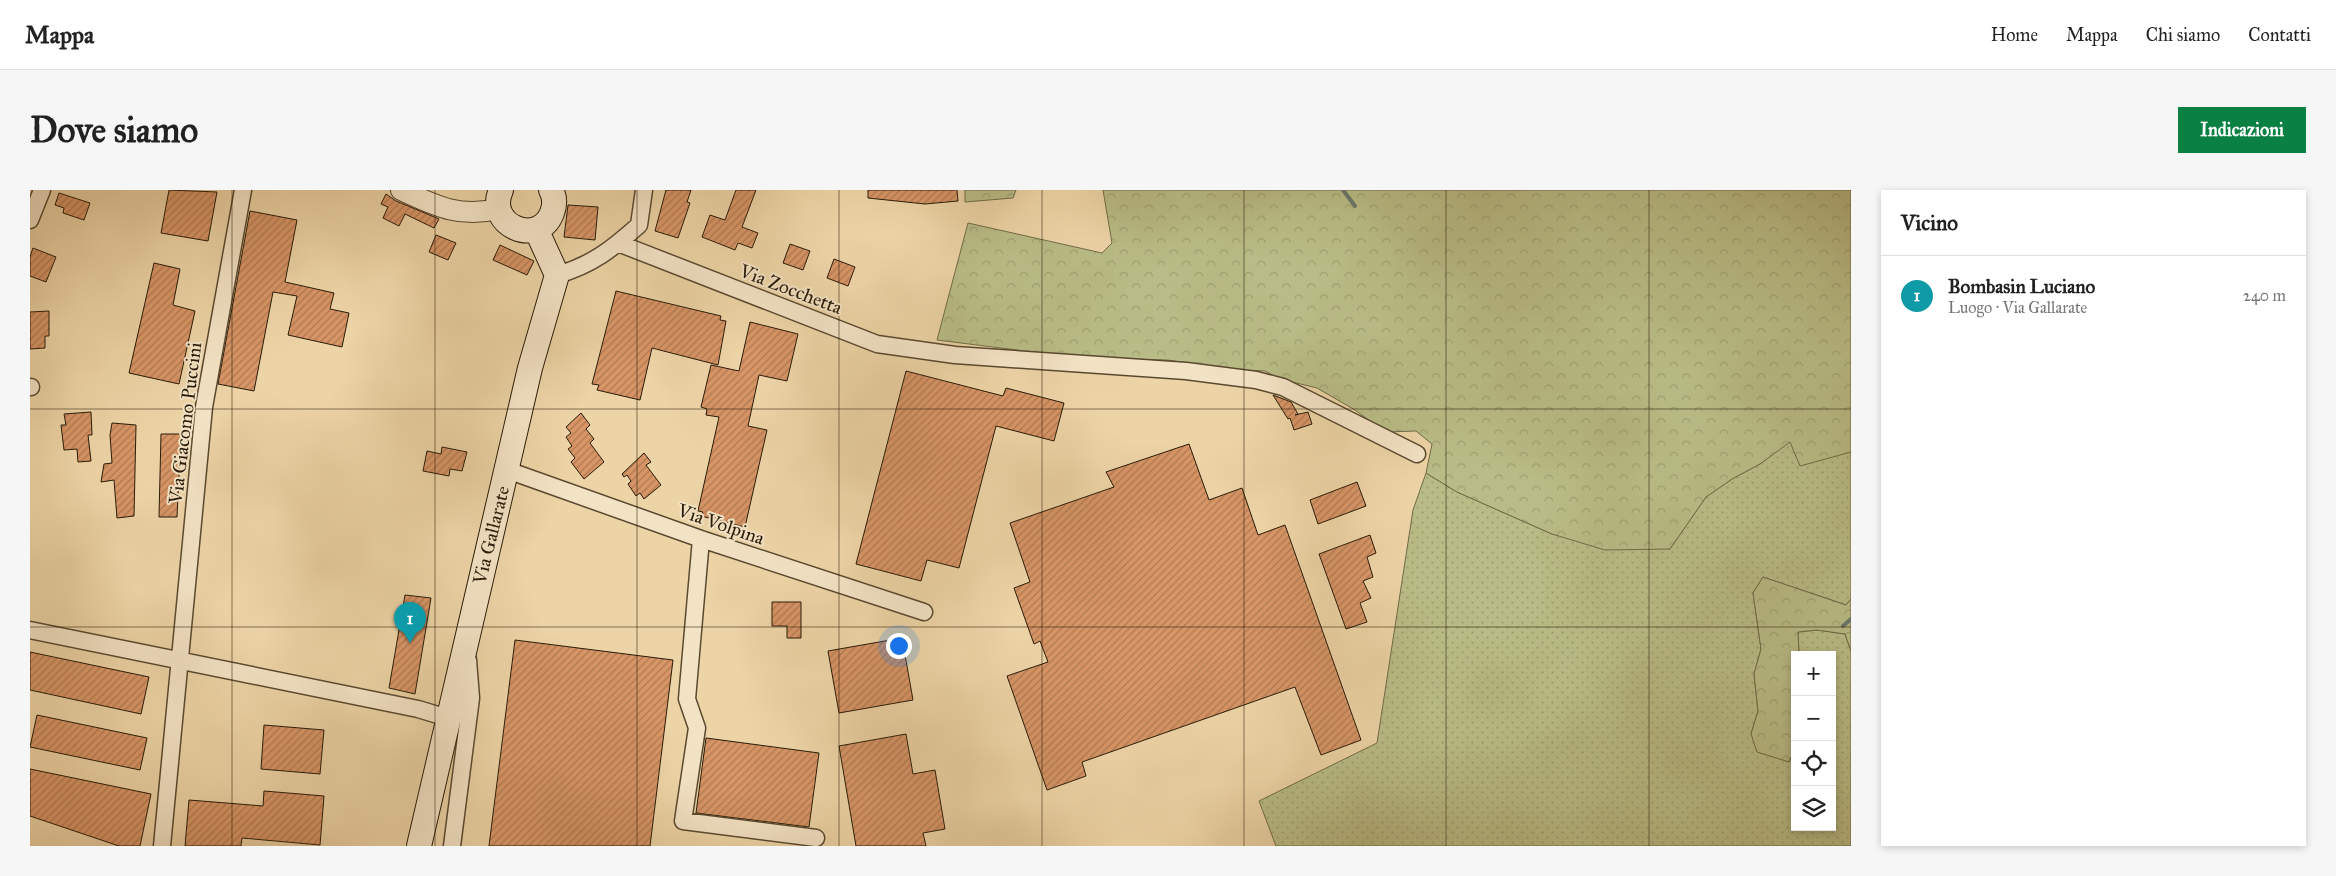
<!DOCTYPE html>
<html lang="it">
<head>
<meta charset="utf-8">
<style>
	body { margin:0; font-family:"IM FELL Great Primer",serif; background:#f6f6f6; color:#222 }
	.controls { position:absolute; right:15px; bottom:15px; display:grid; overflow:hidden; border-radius:0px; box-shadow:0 2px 8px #0003 }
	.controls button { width:45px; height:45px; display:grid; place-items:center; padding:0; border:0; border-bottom:1px solid #e0e0e0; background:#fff; color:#222; font:25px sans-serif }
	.you { position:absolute; left:868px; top:455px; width:18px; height:18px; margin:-12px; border:4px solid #fff; border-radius:50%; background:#1a73e8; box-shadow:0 0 0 8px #1a73e833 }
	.badge { display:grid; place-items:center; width:32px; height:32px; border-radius:50%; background:#0b8043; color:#fff; font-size:16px; font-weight:700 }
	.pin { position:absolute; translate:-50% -41px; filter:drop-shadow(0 1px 2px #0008) }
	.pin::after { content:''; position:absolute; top:26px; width:18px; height:15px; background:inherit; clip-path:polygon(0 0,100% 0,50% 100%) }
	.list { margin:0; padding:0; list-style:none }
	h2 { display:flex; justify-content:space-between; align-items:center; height:65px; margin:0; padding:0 20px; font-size:21px }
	h2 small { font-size:16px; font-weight:400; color:#767676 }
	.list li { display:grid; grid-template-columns:32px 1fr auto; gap:15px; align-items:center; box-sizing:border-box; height:80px; padding:0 20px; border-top:1px solid #e0e0e0 }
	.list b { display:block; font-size:19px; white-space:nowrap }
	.list p { margin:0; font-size:16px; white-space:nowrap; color:#767676 }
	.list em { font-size:16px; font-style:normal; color:#767676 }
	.icon { flex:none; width:28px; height:28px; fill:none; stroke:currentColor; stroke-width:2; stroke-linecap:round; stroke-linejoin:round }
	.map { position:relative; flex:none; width:1821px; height:656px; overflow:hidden; border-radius:0px }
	header { display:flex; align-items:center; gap:30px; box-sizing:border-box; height:70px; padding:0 25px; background:#fff; border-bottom:1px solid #e0e0e0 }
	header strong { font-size:24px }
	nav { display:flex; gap:28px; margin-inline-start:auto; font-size:18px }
	.intro { display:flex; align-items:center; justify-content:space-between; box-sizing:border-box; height:120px; padding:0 30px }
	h1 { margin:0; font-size:35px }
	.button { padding:12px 22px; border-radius:0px; background:#0b8043; color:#fff; font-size:18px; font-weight:700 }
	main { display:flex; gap:30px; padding:0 30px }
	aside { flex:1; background:#fff; border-radius:0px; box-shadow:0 2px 8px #0003 }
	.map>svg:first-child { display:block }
</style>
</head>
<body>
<header>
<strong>Mappa</strong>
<nav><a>Home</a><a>Mappa</a><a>Chi siamo</a><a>Contatti</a></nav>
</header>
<div class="intro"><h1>Dove siamo</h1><a class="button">Indicazioni</a></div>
<main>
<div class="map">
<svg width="1821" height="656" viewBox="0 0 1821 656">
	<defs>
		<pattern id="grass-dots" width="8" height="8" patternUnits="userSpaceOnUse" patternTransform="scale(1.25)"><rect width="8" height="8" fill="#b9bc86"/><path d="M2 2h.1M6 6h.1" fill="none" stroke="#9fa172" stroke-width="1.8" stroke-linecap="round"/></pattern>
		<pattern id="forest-crowns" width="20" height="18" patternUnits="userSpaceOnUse" patternTransform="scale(1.25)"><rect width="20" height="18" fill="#b9bc86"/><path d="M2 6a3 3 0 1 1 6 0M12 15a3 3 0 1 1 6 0" fill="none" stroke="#9fa172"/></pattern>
		<pattern id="building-hatch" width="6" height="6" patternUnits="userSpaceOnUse" patternTransform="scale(1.25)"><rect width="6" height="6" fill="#d89566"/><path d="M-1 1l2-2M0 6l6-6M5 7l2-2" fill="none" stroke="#af7952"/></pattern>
	</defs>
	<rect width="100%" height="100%" fill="#edd4a6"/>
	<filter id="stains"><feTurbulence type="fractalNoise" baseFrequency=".004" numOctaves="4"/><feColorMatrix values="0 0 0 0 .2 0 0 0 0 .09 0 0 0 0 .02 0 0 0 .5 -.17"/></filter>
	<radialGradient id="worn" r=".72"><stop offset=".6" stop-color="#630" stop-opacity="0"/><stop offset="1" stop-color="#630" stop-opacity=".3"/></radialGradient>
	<path fill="url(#grass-dots)" stroke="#706c47" d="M 1760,251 L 1821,262 L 1821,409 L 1816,415 L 1733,387 L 1723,403 L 1731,459 L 1724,484 L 1728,521 L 1721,544 L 1759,572 L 1765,558 L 1765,637 L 1802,637 L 1802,465 L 1769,465 L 1768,442 L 1787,440 L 1815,444 L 1821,461 L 1821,656 L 1246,656 L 1229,611 L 1347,553 L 1383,320 L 1396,283 L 1427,302 L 1522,344 L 1640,359 L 1676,307 L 1702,289 L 1730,274 Z"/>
	<path fill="url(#forest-crowns)" stroke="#706c47" d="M 935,0 L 986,0 L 983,8 L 935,12 Z
		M 1073,0 L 1821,0 L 1821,262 L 1770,276 L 1760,252 L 1730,274 L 1702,289 L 1676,307 L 1640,359 L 1575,360 L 1522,344 L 1427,302 L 1396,283 L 1402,254 L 1386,241 L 1355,242 L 1325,220 L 1287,198 L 1250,189 L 1235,181 L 1210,180 L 1137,170 L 1051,168 L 907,150 L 938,33 L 1072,63 L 1082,53 Z
		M 1733,387 L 1816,415 L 1821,409 L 1821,461 L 1815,444 L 1787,440 L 1768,442 L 1769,465 L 1765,465 L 1765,558 L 1759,572 L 1727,562 L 1721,544 L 1728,521 L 1724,484 L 1731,459 L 1723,403 Z"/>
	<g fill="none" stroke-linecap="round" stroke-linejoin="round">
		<path stroke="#6c796b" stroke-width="4" d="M 1313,0 L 1325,16
			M 1813,436 L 1821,429"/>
	</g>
	<path fill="url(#building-hatch)" stroke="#281b08" d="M 139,0 L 187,2 L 178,51 L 131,43 Z
		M 636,0 L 661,0 L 657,12 L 660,13 L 648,48 L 625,41 Z
		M 706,0 L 726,0 L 712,37 L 728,43 L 722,58 L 708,53 L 705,60 L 672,47 L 680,25 L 695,30 Z
		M 838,0 L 927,0 L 928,11 L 895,14 L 838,8 Z
		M 29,3 L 60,13 L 54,30 L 33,23 L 34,18 L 25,15 Z
		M 356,4 L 366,11 L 409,29 L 404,38 L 375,24 L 369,36 L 353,28 L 358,17 L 351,14 Z
		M 538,15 L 568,17 L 565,50 L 534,47 Z
		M 220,21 L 267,30 L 255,92 L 304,103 L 300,119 L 319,123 L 312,157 L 258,145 L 267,106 L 243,102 L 224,201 L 188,194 Z
		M 406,45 L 426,53 L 418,70 L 399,62 Z
		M 760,54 L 780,61 L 773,80 L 753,73 Z
		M 470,55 L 504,71 L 497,85 L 463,70 Z
		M 3,58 L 26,67 L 16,92 L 0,86 L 0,67 Z
		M 804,69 L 825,77 L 818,96 L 797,88 Z
		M 124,73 L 150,79 L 143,115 L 165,121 L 149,194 L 99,183 Z
		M 586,101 L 691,126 L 690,130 L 696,131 L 688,175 L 622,158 L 610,210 L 567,200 L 569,195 L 562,194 Z
		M 19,121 L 19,146 L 15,146 L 15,158 L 0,159 L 0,122 Z
		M 720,132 L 768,144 L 757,191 L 729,185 L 718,236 L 737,240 L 715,337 L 671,326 L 673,322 L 668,321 L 689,227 L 676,225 L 677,219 L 671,217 L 681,175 L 709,181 Z
		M 876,181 L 973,206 L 976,198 L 1034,213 L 1024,251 L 966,236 L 929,378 L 897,370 L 891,391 L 826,374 Z
		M 1243,205 L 1261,212 L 1268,224 L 1265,225 L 1278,222 L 1282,234 L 1264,240 L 1260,228 L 1258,229 Z
		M 61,222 L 62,245 L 58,245 L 61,271 L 48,272 L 47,259 L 34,260 L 31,235 L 36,235 L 34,224 Z
		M 551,223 L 560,235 L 556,239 L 564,249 L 560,253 L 574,272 L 554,289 L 541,272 L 545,268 L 538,259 L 542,256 L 536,247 L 541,243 L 536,237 Z
		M 82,233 L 106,235 L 104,326 L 87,328 L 84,290 L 71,292 L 74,274 L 82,273 L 80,245 Z
		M 131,244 L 151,244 L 147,327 L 129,327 Z
		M 1159,254 L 1179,310 L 1212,298 L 1228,345 L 1255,335 L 1331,550 L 1291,565 L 1265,497 L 1052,572 L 1056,586 L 1017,600 L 977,486 L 1018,472 L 1010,451 L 1004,454 L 984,398 L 1000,392 L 980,333 L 1084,297 L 1076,282 Z
		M 412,257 L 437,262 L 432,281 L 420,279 L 419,286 L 393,281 L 397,261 L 411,264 Z
		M 614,263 L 621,272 L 616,275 L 631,295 L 614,309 L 610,303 L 606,306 L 598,294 L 601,291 L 597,285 L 594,287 L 592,284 Z
		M 1327,292 L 1336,316 L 1288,334 L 1280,310 Z
		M 1340,345 L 1346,363 L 1337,367 L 1343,387 L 1333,391 L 1341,408 L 1330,413 L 1337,432 L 1316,439 L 1289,364 Z
		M 375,405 L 401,408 L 385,504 L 359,498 Z
		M 742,412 L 771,412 L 771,448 L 757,448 L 757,436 L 742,436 Z
		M 872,448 L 883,510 L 809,523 L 798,461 Z
		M 485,450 L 643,470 L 620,656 L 459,656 Z
		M 0,462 L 119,487 L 111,524 L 0,500 Z
		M 7,525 L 117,548 L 110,580 L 0,557 Z
		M 234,535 L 294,540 L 290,584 L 231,579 Z
		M 876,544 L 883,584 L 905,580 L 915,639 L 893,643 L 896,656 L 826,656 L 809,556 Z
		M 676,548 L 789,563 L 779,637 L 666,623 Z
		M 0,579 L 121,604 L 110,656 L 89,656 L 0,626 Z
		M 234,601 L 294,606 L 290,655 L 212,648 L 211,656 L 155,656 L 159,610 L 233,616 Z"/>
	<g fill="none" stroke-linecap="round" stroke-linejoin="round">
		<g stroke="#594930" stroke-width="19">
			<path id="minor" d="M 0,30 L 12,0
				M 588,53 L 847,154 L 925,165 L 1156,181 L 1226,190 L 1253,197 L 1387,264
				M 527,85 C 562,75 582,59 609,35 L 614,0
				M 0,197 L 1,197
				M 477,280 L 671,349 L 894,422
				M 671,349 L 657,509 L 667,538 L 653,631 L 786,648
				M 0,440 L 388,519 L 418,528
				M 132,656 L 174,217 L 213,0
				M 422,656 L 441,508 L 438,470"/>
		</g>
		<g stroke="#594930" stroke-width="22">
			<path id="tertiary" d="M 371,0 C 406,16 429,28 468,19"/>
		</g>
		<g stroke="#281b08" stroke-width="26">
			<path id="secondary" d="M 471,0 C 455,35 508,58 522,23 C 525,15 525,7 521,0
				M 389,656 L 500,178 L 527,85 L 506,39"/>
		</g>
		<use href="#minor" stroke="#f3e3c5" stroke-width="16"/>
		<use href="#tertiary" stroke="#f3e3c5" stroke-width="20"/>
		<use href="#secondary" stroke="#f3e3c5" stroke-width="24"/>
	</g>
	<path fill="none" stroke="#281b08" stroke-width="1" stroke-opacity="0.55" d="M 202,0 L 202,656M 405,0 L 405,656M 607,0 L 607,656M 809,0 L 809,656M 1012,0 L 1012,656M 1214,0 L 1214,656M 1416,0 L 1416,656M 1619,0 L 1619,656M 0,219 L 1821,219M 0,437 L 1821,437"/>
	<g text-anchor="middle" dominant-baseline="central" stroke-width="4" stroke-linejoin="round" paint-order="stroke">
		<g font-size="19" fill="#281b08" stroke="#f3e3c5">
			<text transform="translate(761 99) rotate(21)">Via Zocchetta</text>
			<text transform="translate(155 233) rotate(-83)">Via Giacomo Puccini</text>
			<text transform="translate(691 334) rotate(19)">Via Volpina</text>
			<text transform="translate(461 345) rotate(-76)">Via Gallarate</text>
		</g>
	</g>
	<rect width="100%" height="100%" filter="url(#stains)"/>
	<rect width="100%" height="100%" fill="url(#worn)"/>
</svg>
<div class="controls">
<button>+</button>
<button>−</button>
<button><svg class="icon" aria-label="locate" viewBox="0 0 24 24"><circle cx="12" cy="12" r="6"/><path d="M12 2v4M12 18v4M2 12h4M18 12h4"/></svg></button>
<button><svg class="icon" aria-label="layers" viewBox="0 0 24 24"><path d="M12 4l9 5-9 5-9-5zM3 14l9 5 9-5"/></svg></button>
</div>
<div class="you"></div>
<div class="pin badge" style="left:380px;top:453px;background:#0f9aa8">1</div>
</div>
<aside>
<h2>Vicino<small></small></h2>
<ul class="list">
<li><span class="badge" style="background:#0f9aa8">1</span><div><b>Bombasin Luciano</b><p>Luogo · Via Gallarate</p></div><em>240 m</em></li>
</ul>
</aside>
</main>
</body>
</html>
